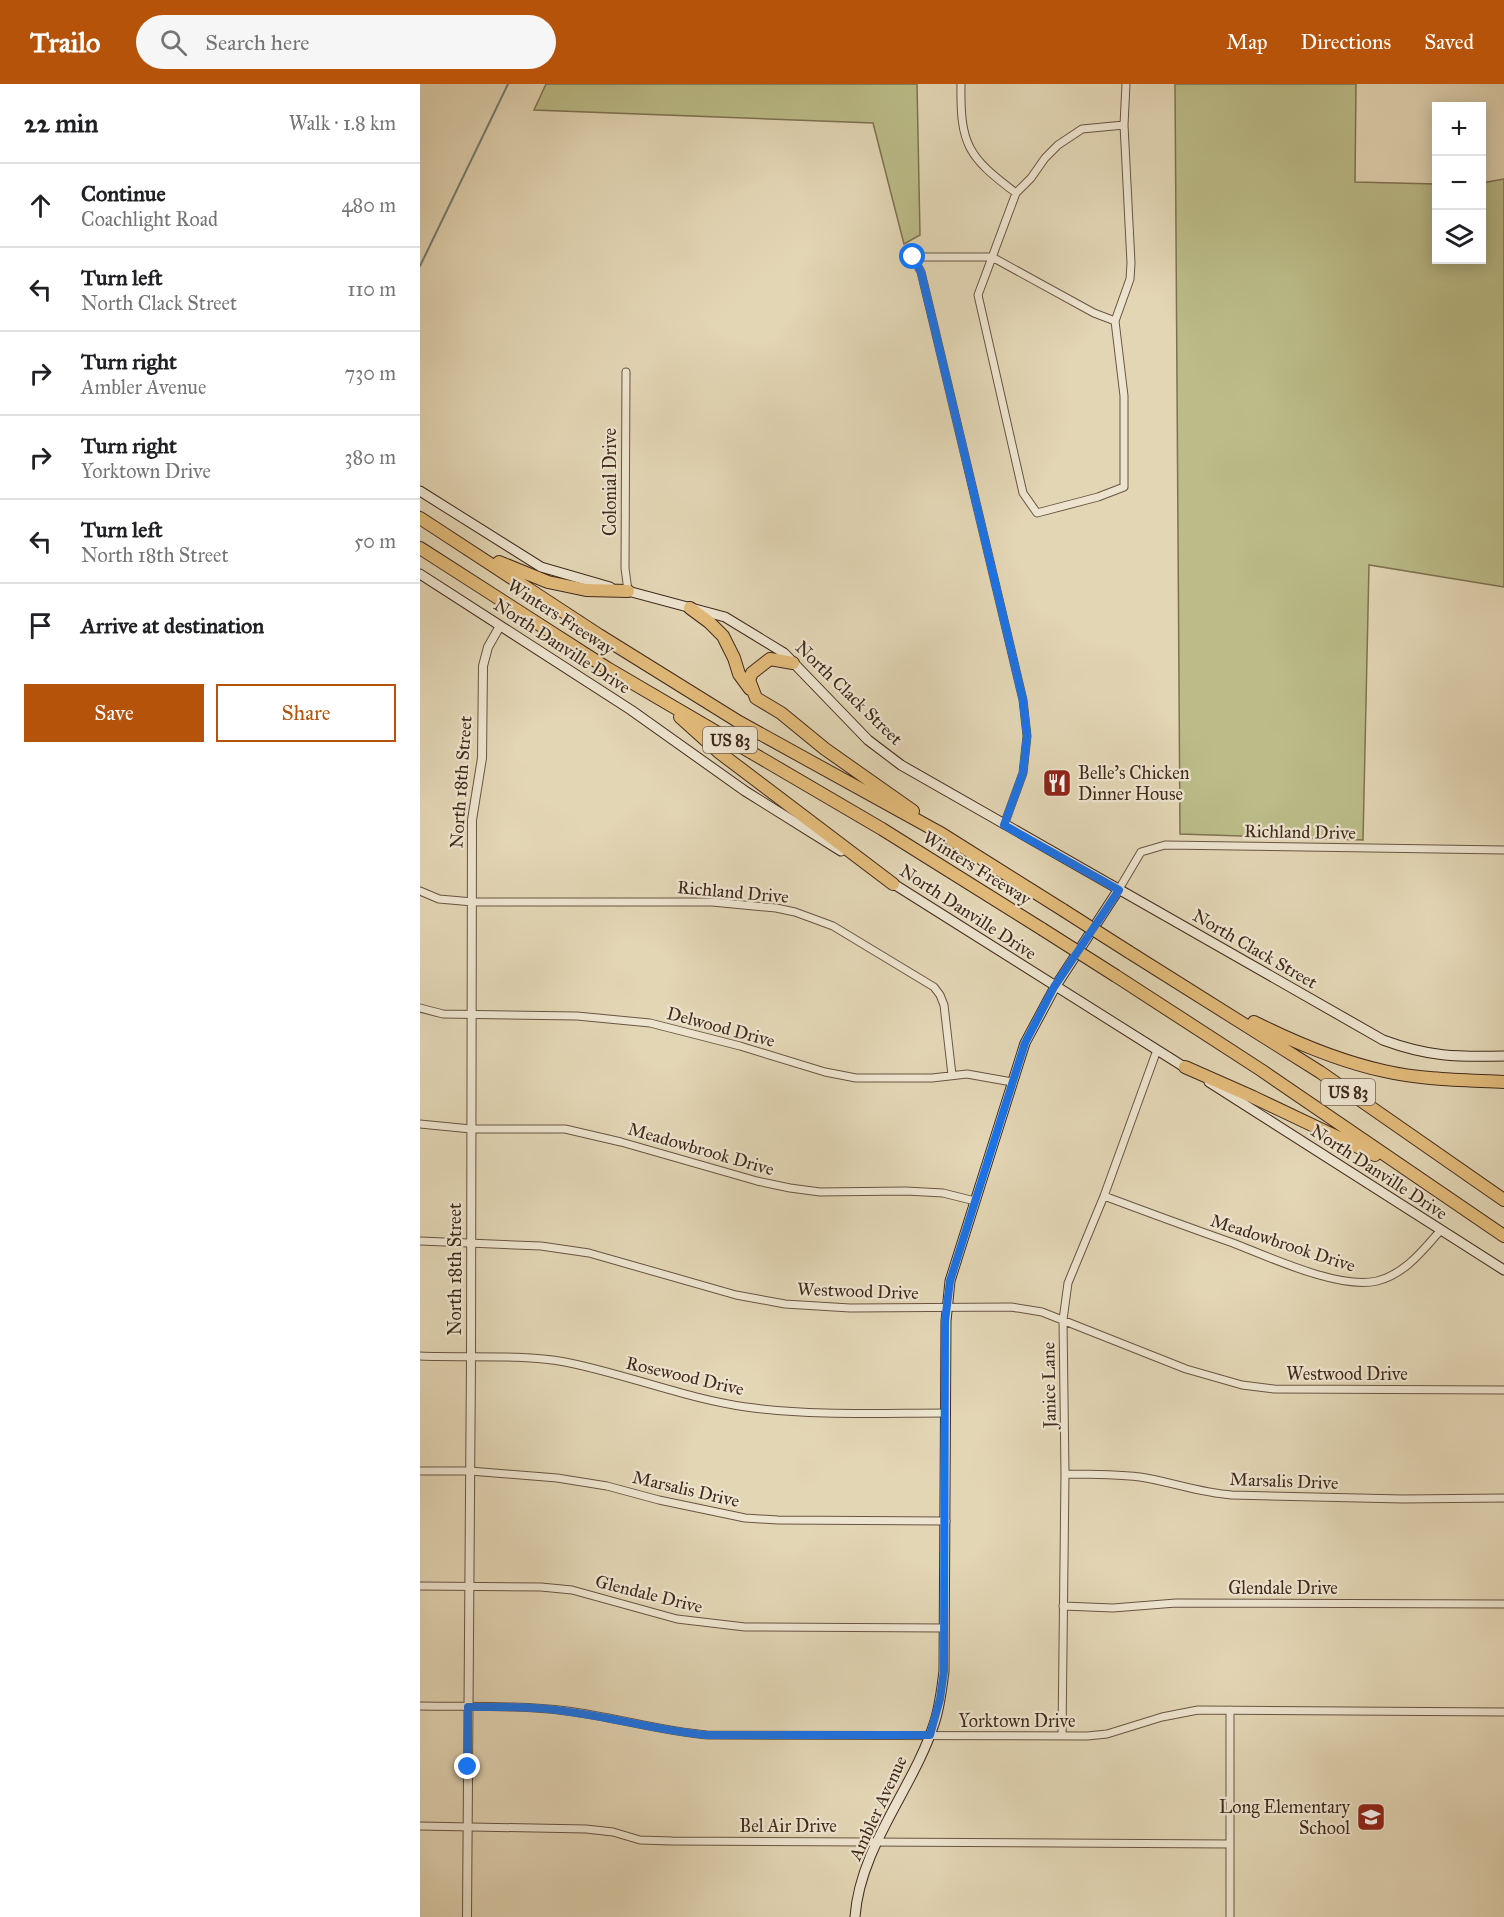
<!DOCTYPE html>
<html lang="en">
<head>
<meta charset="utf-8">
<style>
	body { margin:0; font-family:"IM FELL Great Primer",serif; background:#f6f6f6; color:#202124 }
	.controls { position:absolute; right:18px; top:18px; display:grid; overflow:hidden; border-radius:0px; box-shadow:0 3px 15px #0003 }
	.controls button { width:54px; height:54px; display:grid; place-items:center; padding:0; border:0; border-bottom:2px solid #e0e0e0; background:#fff; color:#202124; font:30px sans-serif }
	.stop { position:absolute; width:18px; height:18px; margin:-14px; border:4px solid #1a73e8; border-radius:50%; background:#fff }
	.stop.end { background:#1a73e8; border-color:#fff; box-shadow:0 2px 6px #0008 }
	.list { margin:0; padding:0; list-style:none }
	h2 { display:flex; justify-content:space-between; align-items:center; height:78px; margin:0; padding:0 24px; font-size:26px }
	h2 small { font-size:20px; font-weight:400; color:#757577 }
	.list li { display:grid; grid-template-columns:39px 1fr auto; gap:18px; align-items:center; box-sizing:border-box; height:84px; padding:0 24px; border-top:2px solid #e0e0e0 }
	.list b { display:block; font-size:22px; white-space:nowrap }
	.list p { margin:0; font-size:20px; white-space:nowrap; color:#757577 }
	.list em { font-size:20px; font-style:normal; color:#757577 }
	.actions { display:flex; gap:12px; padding:18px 24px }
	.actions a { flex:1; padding:14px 0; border:2px solid #b45309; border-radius:0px; text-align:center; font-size:21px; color:#b45309 }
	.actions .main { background:#b45309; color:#fff }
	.icon { flex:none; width:33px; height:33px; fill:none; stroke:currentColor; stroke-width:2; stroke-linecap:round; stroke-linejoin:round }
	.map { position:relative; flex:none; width:1084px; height:1833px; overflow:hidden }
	header { display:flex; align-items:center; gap:36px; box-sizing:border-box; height:84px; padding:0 30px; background:#b45309; color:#fff }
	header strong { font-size:28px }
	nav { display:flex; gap:33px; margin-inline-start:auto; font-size:21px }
	.search { width:420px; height:54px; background:#f6f6f6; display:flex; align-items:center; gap:15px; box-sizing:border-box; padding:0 21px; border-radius:33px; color:#757577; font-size:22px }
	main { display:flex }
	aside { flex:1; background:#fff }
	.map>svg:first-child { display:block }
</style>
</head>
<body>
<header>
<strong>Trailo</strong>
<div class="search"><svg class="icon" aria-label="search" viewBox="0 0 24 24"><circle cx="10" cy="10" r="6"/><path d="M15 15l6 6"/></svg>Search here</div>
<nav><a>Map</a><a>Directions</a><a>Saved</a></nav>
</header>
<main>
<aside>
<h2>22 min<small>Walk · 1.8 km</small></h2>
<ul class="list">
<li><svg class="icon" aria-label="ahead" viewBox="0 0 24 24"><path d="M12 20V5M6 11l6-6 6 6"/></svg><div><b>Continue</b><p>Coachlight Road</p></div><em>480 m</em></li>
<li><svg class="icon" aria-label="left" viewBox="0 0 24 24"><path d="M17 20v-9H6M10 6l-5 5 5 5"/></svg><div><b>Turn left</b><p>North Clack Street</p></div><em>110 m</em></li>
<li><svg class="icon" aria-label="right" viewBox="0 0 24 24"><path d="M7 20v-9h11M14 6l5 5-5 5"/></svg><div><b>Turn right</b><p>Ambler Avenue</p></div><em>730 m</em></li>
<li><svg class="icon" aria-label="right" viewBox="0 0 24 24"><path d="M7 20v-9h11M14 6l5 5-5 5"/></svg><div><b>Turn right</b><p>Yorktown Drive</p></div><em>380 m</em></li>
<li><svg class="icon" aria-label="left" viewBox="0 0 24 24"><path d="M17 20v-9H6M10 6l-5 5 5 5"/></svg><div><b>Turn left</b><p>North 18th Street</p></div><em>50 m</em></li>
<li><svg class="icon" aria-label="arrive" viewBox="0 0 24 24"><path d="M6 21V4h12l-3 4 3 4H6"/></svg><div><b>Arrive at destination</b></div></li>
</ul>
<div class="actions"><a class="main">Save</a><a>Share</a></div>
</aside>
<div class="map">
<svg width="1084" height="1833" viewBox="0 0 1084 1833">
	<rect width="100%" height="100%" fill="#e3d6b5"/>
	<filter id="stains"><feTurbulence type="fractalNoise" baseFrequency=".00333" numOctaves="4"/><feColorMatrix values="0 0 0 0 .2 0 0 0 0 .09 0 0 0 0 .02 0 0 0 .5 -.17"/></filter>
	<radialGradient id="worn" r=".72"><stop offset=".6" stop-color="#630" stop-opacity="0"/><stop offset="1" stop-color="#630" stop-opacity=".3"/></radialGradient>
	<path fill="#bbbc88" stroke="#7e7252" stroke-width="1.5" d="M 126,0 L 497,0 L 500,151 L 484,160 L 453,39 L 114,26 Z
		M 755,0 L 936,0 L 935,98 L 1016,100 L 1016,176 L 1062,176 L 1062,99 L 1084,95 L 1084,503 L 949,481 L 943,756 L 760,750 Z"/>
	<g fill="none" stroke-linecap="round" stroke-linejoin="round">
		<path stroke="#737f73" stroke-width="2" d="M 0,182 L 88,0"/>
		<g stroke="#695442" stroke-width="9">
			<path id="minor" d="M 541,0 C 540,61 548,73 596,109
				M 695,237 L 710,195 L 711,179 L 704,41 L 706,0
				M 206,288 L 205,484 L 208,507
				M 584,741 L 603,689 L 607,652 L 603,616 L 514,242 L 501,188 L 493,173 L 572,173 L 674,229 L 695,237 L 704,312 L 704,403 L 678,413 L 617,429 L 603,409 L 558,211 L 596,109 L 611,94 L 625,74 L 638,61 L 662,45 L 704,41
				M 699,805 L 721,768 L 745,761 L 1084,766
				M 0,807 L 19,815 L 53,818 L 292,818 L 356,824 L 375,828 L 413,842 L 514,903 L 520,911 L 524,921 L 532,991
				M 0,924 L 23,930 L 157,932 L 230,939 L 320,962 L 405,988 L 436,994 L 512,994 L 547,990 L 592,998
				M 0,1040 L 51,1045 L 145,1045 L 201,1058 L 337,1097 L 370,1104 L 400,1108 L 486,1107 L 523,1109 L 555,1117
				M 684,1112 C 727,1128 770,1144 813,1159 C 849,1173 920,1206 957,1197 C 985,1190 1002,1167 1020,1147
				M 0,1157 L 121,1162 L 169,1169 L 316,1211 L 365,1220 L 430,1224 L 591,1223 L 622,1228 L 766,1285 L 822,1301 L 854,1305 L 1084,1306
				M 0,1272 C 46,1274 100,1270 145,1278 C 206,1290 264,1314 326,1323 C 392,1332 459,1329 525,1329
				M 0,1387 L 50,1387 L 137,1394 L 187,1402 L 239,1416 L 325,1434 L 358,1436 L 526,1437
				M 645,1390 C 670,1390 695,1390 720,1393 C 752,1398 780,1409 812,1411 L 983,1415 L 1084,1414
				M 0,1502 L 121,1503 L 152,1506 L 257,1535 L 325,1543 L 524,1544
				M 643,1522 L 693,1524 L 756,1519 L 1084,1520
				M 0,1622 C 49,1623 98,1621 147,1627 C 194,1633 240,1647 287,1651 L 667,1652 L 687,1650 L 742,1633 L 778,1626 L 1084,1628
				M 642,1652 L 645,1390 L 643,1236 L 648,1199 L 684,1112 L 737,966
				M 0,1742 L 166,1745 L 193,1748 L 220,1756 L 252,1757 L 810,1760
				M 810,1833 L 810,1626"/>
		</g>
		<g stroke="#695442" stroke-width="10">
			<path id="tertiary" d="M 47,1833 L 51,1274 L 52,736 L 62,674 L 63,582 L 68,563 L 80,542"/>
		</g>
		<g stroke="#40291b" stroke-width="11">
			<path id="secondary" d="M 0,407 L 121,483 L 190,503
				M 0,490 L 211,626 L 325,707 L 421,767
				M 204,506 L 305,533 L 364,569 L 448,656 L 481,681 L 963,956 C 1009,973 1036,973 1084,972
				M 469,797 L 769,986
				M 789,998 L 1084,1186
				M 435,1833 C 440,1762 494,1704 515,1637 C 520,1621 522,1604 524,1587 L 526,1237 L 530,1197 L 605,959 L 635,903 L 699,805"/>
		</g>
		<g stroke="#40291b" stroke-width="14">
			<path id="motorway" d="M 0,434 L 179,551 L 319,638 L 522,750 L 643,826
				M 0,464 L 187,584 L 462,745 L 622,845
				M 79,478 L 128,498 L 166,506 L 208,507
				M 270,524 L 289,538 L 303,552 L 314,574 L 319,590 L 330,605
				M 373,579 L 350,575 L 332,589 L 329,596 L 336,614 L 361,629 L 405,665 L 493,727
				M 260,633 L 300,669 L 473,800
				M 709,868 L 900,988 L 1084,1116
				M 696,892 L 841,986 L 1084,1152
				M 834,938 C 876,959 918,977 964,987 C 1003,996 1044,996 1084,998
				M 765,983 L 833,1013 L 955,1071"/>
		</g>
		<use href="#minor" stroke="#ede4cf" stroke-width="7"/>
		<use href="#tertiary" stroke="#ede4cf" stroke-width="8"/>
		<use href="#secondary" stroke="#ede4cf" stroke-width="9"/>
		<use href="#motorway" stroke="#e2bb7a" stroke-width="12"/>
		<g stroke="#40291b" stroke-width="14" stroke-linecap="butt">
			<path id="motorway-bridge" d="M 643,826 L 709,868
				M 622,845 L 696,892"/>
		</g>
		<use href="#motorway-bridge" stroke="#e2bb7a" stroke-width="12"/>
	</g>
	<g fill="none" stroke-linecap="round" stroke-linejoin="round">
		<path stroke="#1a73e8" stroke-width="8" d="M 48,1683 L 48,1623 C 82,1623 117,1622 150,1628 C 196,1634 241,1647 287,1651 L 510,1651 L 520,1615 L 524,1587 L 525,1237 L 530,1197 L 605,959 L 634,903 L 699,806 L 584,741 L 603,689 L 607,652 L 603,616 L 514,242 L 501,188 L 493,173"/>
	</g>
	<defs>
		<g id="restaurant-square" transform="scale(1.5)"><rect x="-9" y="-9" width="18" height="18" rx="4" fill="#8f2418" stroke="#ede4cf"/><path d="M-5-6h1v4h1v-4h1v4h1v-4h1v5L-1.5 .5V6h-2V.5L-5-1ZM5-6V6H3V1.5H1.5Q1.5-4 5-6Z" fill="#fff"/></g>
		<g id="school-square" transform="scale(1.5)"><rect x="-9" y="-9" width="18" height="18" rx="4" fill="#8f2418" stroke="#ede4cf"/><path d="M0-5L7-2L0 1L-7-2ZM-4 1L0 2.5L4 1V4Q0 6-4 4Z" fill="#fff"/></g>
	</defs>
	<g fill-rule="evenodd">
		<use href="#restaurant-square" x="637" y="699"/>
		<use href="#school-square" x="951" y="1733"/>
	</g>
	<g text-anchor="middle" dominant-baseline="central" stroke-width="4.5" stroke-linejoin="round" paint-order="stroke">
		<g fill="#ede4cf" stroke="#746151" stroke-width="1.5">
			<rect x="283" y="643" width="54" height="26" rx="4.5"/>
			<rect x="901" y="995" width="54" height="26" rx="4.5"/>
		</g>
		<g font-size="16" font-weight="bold" fill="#40291b">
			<text x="310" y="656">US 83</text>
			<text x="928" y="1008">US 83</text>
		</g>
		<g font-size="18" fill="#40291b" stroke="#ede4cf">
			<text transform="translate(190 398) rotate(-90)">Colonial Drive</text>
			<text transform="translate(141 533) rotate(33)">Winters Freeway</text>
			<text transform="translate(142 562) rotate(33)">North Danville Drive</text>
			<text transform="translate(429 609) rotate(44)">North Clack Street</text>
			<text transform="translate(41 698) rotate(-86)">North 18th Street</text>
			<text transform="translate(880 748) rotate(1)">Richland Drive</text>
			<text transform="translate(557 784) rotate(32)">Winters Freeway</text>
			<text transform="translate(313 808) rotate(5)">Richland Drive</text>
			<text transform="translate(548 828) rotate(33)">North Danville Drive</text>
			<text transform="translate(835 865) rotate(30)">North Clack Street</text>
			<text transform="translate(301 943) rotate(15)">Delwood Drive</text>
			<text transform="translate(281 1065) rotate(16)">Meadowbrook Drive</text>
			<text transform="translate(959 1088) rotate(33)">North Danville Drive</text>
			<text transform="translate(863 1159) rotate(18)">Meadowbrook Drive</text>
			<text transform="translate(35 1185) rotate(-90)">North 18th Street</text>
			<text transform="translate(438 1207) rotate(2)">Westwood Drive</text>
			<text x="927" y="1290">Westwood Drive</text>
			<text transform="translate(265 1292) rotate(13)">Rosewood Drive</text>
			<text transform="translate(629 1301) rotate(-91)">Janice Lane</text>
			<text transform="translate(864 1397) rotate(2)">Marsalis Drive</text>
			<text transform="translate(266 1405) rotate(13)">Marsalis Drive</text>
			<text x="863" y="1504">Glendale Drive</text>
			<text transform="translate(229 1510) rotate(14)">Glendale Drive</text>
			<text x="597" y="1637">Yorktown Drive</text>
			<text transform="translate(458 1724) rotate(-65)">Ambler Avenue</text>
			<text x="368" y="1742">Bel Air Drive</text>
		</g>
		<g font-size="18" fill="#40291b" stroke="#ede4cf" text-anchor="start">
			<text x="658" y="689">Belle's Chicken<tspan x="658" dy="21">Dinner House</tspan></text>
			<text x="930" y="1723" text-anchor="end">Long Elementary<tspan x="930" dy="21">School</tspan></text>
		</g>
	</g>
	<rect width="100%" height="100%" filter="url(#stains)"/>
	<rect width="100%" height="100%" fill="url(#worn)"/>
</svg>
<div class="controls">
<button>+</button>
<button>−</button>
<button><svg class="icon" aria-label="layers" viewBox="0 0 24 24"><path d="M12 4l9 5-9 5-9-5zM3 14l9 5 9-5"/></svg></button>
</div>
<div class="stop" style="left:493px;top:173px"></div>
<div class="stop end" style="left:48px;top:1683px"></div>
</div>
</main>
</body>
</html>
